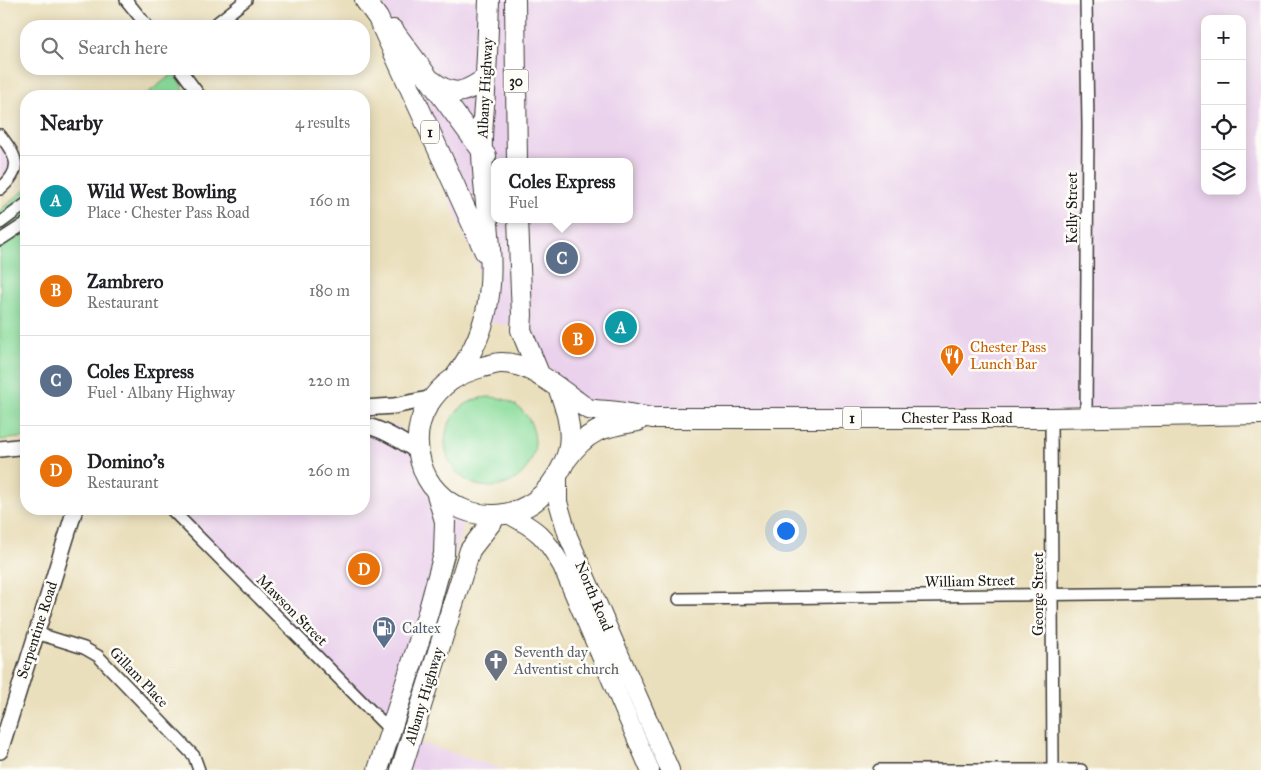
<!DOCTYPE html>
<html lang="en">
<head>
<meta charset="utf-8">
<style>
	body { margin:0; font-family:"IM FELL Great Primer",serif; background:#f6f6f6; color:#202124 }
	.controls { position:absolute; right:15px; top:15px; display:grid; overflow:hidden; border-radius:10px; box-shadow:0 2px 12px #0003 }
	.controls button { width:45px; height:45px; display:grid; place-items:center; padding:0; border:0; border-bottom:1px solid #e0e0e0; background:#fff; color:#202124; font:25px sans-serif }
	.you { position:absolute; left:785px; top:530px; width:18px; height:18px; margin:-12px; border:4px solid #fff; border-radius:50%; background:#1a73e8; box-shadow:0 0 0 8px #1a73e833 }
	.badge { display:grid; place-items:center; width:32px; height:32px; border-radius:50%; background:#c8321e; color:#fff; font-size:16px; font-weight:700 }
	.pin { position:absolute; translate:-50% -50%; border:2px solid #fff; box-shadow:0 1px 5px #0006 }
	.popup { position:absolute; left:491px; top:158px; width:142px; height:65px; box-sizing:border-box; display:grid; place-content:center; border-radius:10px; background:#fff; filter:drop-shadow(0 1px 4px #0005); font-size:16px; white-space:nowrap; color:#757577 }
	.popup b { font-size:19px; color:#202124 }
	.popup::after { content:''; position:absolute; left:50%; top:100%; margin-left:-10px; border:10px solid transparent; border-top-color:#fff }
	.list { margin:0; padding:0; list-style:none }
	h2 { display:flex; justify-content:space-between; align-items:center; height:65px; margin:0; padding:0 20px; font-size:21px }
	h2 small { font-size:16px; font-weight:400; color:#757577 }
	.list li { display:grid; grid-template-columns:32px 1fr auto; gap:15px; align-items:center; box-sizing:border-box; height:90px; padding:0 20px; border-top:1px solid #e0e0e0 }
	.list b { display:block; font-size:19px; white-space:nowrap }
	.list p { margin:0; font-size:16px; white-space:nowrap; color:#757577 }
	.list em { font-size:16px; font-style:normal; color:#757577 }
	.icon { flex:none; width:28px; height:28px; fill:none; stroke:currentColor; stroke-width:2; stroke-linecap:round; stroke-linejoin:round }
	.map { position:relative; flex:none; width:1261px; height:770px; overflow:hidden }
	.search { position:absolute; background:#fff; box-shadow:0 2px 12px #0003; left:20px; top:20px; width:350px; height:55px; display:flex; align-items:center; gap:12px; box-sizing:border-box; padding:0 18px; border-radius:20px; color:#757577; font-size:19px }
	.panel { position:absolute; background:#fff; box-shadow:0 2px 12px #0003; left:20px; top:90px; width:350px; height:425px; border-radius:20px }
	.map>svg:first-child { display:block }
</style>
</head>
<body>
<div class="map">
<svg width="1261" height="770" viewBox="0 0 1261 770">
	<rect width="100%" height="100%" fill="#fdfcf7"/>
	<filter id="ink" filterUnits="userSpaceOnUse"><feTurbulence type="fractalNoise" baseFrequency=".02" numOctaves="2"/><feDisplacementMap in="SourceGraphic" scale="10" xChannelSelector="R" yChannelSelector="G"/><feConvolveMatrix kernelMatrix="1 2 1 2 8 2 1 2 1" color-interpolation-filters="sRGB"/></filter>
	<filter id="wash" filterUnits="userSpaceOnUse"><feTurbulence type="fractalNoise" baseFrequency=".0096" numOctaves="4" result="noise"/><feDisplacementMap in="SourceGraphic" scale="20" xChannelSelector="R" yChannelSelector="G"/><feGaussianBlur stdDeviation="1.12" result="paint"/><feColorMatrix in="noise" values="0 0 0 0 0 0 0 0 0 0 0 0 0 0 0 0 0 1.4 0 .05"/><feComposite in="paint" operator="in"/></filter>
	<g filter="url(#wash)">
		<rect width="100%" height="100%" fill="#eadfbc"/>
		<path fill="#ead1ec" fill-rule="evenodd" d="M 360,0 L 1261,0 L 1261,413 L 654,410 L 583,418 L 521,327 L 477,321 L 479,268 L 368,13 ZM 1205,19 L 1242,19 L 1242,191 L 1205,191 ZM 494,162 L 630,162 L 630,219 L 494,219 Z
			M 0,142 L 8,152 L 13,167 L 5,179 L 0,173 Z
			M 398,425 L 464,523 L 400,729 L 402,737 L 505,770 L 388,770 L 398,736 L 193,532 L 180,509 L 364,509 L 364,426 Z"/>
		<path fill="#8cdd9d" stroke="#547c5c" d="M 174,73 L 188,96 L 144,96 Z
			M 26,189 L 26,437 L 0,440 L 0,210 Z
			M445 442a45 45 0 1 1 90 0a45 45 0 1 1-90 0Z"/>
	</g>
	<g filter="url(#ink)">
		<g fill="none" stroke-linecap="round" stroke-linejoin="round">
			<g stroke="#3b3934" stroke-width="14">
				<path id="street" d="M 126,0 L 147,26
					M 1086,0 L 1088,126 L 1086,416
					M 213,26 L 246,0
					M 180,69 L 200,96
					M 0,135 C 17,157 24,169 0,189
					M 0,223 L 26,204
					M 0,240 L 26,223
					M 1051,418 L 1053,769
					M 171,509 L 391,731
					M 679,599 L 1261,592
					M 36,633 L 84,648 L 98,656 L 194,756 L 199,770
					M 879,770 L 1081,770"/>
			</g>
			<g stroke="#3b3934" stroke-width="18">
				<path id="secondary" d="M 364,408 L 394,406 L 433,398
					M 364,425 C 383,429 402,441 418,452
					M 0,449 L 26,446
					M 0,751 L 75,509"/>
			</g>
			<g stroke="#3b3934" stroke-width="20">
				<path id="primary" d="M 558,473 L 558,502 L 568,536 L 670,770
					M 508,514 C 538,530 545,536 562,566 L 650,770"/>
			</g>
			<g stroke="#3b3934" stroke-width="22">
				<path id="highway" d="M 365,0 L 378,18 L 485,252
					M 515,0 L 517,162
					M 393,30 L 486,156
					M 432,81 C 454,98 465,93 486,78
					M 518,219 L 522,315 L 521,330 L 540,376
					M 455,377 C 511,304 485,235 482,153 C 481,132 484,112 485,92 C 487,61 488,31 489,0
					M 558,387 C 565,406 572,426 569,446 C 568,457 563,465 558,474 C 550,487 541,499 527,506 C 487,528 433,508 421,463 C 415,442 417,423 428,405 C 442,383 457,374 482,367 C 488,366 495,363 500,363 C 527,362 550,382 571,397 C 576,400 583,407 589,409 C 595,411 602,410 608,411 C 623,412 638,416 653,418 L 1051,418 L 1261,414
					M 566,460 C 588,429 603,427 638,421
					M 378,770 L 428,613 L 444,554 L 445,521 L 436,491
					M 401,770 L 470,550 L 497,515"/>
			</g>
			<use href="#street" stroke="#fff" stroke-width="11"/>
			<use href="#secondary" stroke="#fff" stroke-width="15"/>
			<use href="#primary" stroke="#fff" stroke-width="18"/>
			<use href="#highway" stroke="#fff" stroke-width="20"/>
		</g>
	</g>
	<defs>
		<g id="restaurant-pin" transform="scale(1.25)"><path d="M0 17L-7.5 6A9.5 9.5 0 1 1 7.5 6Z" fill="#e8710a" stroke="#fdfcf7"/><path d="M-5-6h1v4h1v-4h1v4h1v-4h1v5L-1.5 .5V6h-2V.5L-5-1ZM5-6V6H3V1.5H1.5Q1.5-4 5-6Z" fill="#fff"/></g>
		<g id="fuel-pin" transform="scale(1.25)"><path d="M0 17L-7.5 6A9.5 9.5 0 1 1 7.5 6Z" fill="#5c6f8a" stroke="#fdfcf7"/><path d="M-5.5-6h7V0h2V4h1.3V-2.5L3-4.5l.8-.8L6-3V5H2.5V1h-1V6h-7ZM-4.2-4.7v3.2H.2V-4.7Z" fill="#fff"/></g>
		<g id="church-pin" transform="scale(1.25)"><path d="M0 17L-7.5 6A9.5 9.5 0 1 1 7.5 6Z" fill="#6b7280" stroke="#fdfcf7"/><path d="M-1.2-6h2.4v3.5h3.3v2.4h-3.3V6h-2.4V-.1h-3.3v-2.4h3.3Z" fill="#fff"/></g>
	</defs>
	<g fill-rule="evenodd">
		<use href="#restaurant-pin" x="952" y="356"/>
		<use href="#fuel-pin" x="384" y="628"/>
		<use href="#church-pin" x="496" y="661"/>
	</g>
	<g text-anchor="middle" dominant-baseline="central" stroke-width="5" stroke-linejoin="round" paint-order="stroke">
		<g fill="#fdfcf7" stroke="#605f5e" stroke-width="1">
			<rect x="503.5" y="69.5" width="25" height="23" rx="4"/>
			<rect x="421" y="120.5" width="18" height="23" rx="4"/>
			<rect x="843" y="406.5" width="18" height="23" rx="4"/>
		</g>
		<g font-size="14" font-weight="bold" fill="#1c1c1c">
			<text x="516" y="81">30</text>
			<text x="430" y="132">1</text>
			<text x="852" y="418">1</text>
		</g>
		<g font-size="15" fill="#1c1c1c" stroke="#fdfcf7">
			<text transform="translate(485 88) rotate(-87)">Albany Highway</text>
			<text transform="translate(1072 208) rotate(-90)">Kelly Street</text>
			<text x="957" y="418">Chester Pass Road</text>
			<text transform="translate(970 581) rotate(-1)">William Street</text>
			<text transform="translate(1038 594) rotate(-90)">George Street</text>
			<text transform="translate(594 596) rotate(67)">North Road</text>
			<text transform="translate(292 610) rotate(45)">Mawson Street</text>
			<text transform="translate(37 630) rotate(-72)">Serpentine Road</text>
			<text transform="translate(139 677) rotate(46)">Gillam Place</text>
			<text transform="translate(424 696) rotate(-73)">Albany Highway</text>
		</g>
		<g font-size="15" fill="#c56008" stroke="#fdfcf7" text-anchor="start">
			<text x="970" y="347">Chester Pass<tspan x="970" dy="17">Lunch Bar</tspan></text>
		</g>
		<g font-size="15" fill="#4e5e75" stroke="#fdfcf7" text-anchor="start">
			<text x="402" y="628">Caltex</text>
		</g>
		<g font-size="15" fill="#5b616d" stroke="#fdfcf7" text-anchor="start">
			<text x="514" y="652">Seventh day<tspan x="514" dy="17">Adventist church</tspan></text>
		</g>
	</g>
</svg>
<div class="controls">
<button>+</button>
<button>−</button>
<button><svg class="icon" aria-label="locate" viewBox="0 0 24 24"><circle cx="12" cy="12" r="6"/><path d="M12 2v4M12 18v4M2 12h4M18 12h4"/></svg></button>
<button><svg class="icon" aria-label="layers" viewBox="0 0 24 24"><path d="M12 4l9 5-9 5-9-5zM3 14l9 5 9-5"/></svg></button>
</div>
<div class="you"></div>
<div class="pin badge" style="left:621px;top:327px;background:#0f9aa8">A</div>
<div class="pin badge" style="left:578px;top:339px;background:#e8710a">B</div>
<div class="pin badge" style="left:562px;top:258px;background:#5c6f8a">C</div>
<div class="popup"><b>Coles Express</b>Fuel</div>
<div class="pin badge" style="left:364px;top:569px;background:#e8710a">D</div>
<div class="search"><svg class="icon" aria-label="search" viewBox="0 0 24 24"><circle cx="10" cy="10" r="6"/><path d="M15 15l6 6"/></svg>Search here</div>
<section class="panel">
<h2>Nearby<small>4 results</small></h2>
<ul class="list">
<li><span class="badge" style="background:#0f9aa8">A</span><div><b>Wild West Bowling</b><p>Place · Chester Pass Road</p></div><em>160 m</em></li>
<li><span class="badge" style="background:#e8710a">B</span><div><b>Zambrero</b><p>Restaurant</p></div><em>180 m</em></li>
<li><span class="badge" style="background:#5c6f8a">C</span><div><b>Coles Express</b><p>Fuel · Albany Highway</p></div><em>220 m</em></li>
<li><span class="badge" style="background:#e8710a">D</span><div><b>Domino's</b><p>Restaurant</p></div><em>260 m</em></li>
</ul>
</section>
</div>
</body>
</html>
